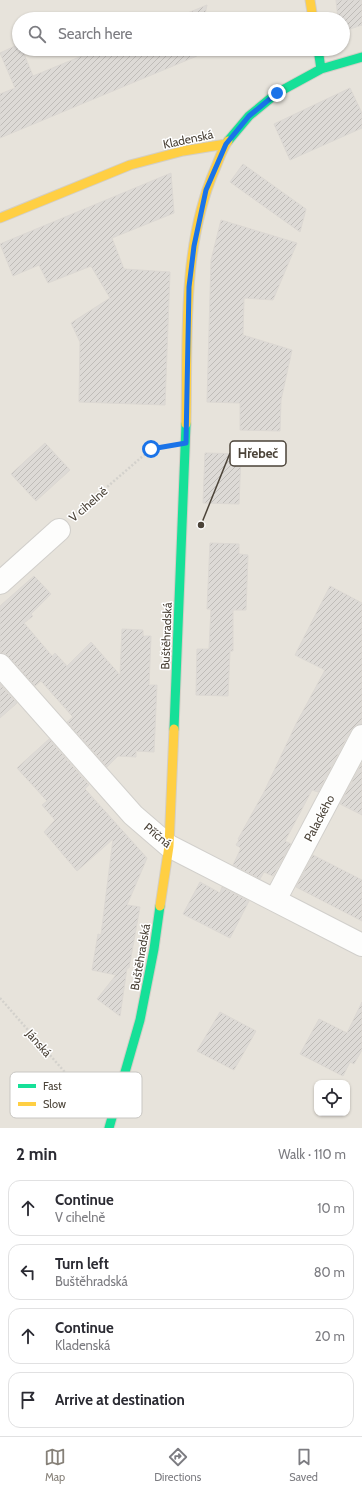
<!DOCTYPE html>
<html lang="en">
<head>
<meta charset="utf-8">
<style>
	body { margin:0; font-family:Cabin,sans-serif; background:#f2f2f3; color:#2b2b33 }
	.controls { position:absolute; right:12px; bottom:12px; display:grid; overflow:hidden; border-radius:8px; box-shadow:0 1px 3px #0004 }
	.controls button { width:36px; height:36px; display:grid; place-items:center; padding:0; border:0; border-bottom:1px solid #e1e1e2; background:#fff; color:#2b2b33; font:20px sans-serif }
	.stop { position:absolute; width:12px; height:12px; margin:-9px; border:3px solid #1a73e8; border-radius:50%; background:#fff }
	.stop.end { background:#1a73e8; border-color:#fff; box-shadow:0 1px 4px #0008 }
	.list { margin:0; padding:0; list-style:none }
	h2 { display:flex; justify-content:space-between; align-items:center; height:52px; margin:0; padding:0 16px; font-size:17px }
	h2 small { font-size:13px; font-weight:400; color:#7c7c81 }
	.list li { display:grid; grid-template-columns:26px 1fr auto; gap:12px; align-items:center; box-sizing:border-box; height:56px; margin:0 8px 8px; padding:0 8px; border:1px solid #e1e1e2; border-radius:12px }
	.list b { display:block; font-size:15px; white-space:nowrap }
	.list p { margin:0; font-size:13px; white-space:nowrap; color:#7c7c81 }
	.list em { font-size:13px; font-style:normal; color:#7c7c81 }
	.icon { flex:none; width:22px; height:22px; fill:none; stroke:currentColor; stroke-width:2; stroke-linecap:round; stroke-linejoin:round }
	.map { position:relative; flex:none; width:362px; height:1128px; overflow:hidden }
	.search { position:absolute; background:#fff; box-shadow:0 1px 3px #0004; left:12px; right:12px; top:12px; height:44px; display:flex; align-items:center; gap:10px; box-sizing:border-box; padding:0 14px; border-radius:22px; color:#7c7c81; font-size:15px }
	.sheet { height:308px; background:#fff }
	nav { display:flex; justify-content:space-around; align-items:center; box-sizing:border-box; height:56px; border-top:1px solid #e1e1e2; background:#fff; font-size:11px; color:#7c7c81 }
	nav a { display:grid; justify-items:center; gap:2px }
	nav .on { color:#868078 }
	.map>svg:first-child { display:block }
</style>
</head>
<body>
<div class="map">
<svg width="362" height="1128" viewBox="0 0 362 1128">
	<defs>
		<pattern id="building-hatch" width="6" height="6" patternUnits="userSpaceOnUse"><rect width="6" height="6" fill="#dddad6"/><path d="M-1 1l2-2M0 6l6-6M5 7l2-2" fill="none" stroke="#bfbcb8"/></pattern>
	</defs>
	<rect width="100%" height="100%" fill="#f3f1ee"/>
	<path fill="#e7e3db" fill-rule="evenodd" d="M 0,0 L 362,0 L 362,1128 L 0,1128 ZM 19,19 L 343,19 L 343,49 L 19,49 ZM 317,1083 L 347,1083 L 347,1113 L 317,1113 Z"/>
	<path fill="url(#building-hatch)" stroke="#dcd8d3" d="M 336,0 L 362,0 L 362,25 L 347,30 L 343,27 L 343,19 L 338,19 Z
		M 207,5 L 204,19 L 173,19 Z
		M 19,44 L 19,49 L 22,49 L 33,76 L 99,49 L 198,49 L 197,56 L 0,138 L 0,94 L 15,88 L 0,53 Z
		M 350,88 L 362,113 L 362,128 L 290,160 L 274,124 Z
		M 243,164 L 306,209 L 300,232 L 230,182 Z
		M 171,173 L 174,213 L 112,238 L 124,269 L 170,272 L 165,405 L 79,402 L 80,342 L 71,323 L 110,298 L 91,266 L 48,283 L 39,265 L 13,276 L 0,244 Z
		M 221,220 L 297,243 L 273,300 L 244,298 L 243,335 L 292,350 L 281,400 L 280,431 L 240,430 L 240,403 L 207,402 L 211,260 Z
		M 45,443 L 70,470 L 36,501 L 11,474 Z
		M 205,453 L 241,454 L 239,504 L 203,503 Z
		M 210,543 L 239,544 L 239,554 L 248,555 L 246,610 L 233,610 L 233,651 L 230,651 L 228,696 L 196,695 L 197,649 L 209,649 L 211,609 L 207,609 Z
		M 34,576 L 51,594 L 31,614 L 33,616 L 24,623 L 52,656 L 55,653 L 67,666 L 91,642 L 120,675 L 122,629 L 143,630 L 143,636 L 151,636 L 149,685 L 157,685 L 154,752 L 136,751 L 136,757 L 118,756 L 107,767 L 67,722 L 73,717 L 41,681 L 35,686 L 9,657 L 4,653 L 0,653 L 0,606 Z
		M 330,586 L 362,603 L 362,724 L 356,725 L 351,730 L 318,792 L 312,790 L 285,841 L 291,844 L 273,876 L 264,872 L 260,879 L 233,865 L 241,848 L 236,845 L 239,840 L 238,839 L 264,792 L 296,724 L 325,670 L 295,655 Z
		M 0,684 L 17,703 L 0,718 Z
		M 49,739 L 89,785 L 85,789 L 147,858 L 127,905 L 140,907 L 129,968 L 127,968 L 120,1016 L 97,999 L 116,975 L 92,970 L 98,934 L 101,935 L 113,839 L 77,871 L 44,832 L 55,820 L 42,805 L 47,801 L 17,768 Z
		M 362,763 L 362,815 L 340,804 Z
		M 313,855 L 362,880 L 362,921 L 296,887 Z
		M 200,882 L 220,893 L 222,887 L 249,901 L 230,938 L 183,914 Z
		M 362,1002 L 362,1050 L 354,1064 L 350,1062 L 343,1076 L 300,1054 L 319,1019 L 347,1033 Z
		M 220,1012 L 256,1031 L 234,1070 L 197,1051 Z"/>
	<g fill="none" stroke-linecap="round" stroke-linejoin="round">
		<g stroke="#d1cfcb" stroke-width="24">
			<path id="street" d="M 0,583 L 59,530
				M 0,665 L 133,815 L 169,846 L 362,945
				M 275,900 L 362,736"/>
		</g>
		<g stroke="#d3cec5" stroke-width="11">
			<path id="fast" d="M 318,49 L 321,69
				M 228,141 L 249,116 L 277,93 L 321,69 L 362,57
				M 174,729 L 186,424
				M 109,1128 L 140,1020 L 154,949 L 160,906"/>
		</g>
		<g stroke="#d3cec5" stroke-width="11">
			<path id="slow" d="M 310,0 L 313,19
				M 0,218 L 130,165 L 183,151 L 226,144
				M 186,424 C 188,341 181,247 215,169 C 219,160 222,149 228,141
				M 160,906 L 169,846 L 174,729"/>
		</g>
		<path stroke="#d3d1cc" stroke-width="2.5" stroke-dasharray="2 2" stroke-linecap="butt" d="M 77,513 L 151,449 L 162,447
			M 0,998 L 91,1102"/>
		<use href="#street" stroke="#fdfdfc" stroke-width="22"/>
		<use href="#fast" stroke="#16e098" stroke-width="9"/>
		<use href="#slow" stroke="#ffcf43" stroke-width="9"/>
	</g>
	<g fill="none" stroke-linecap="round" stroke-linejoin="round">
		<path stroke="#1a73e8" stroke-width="5" d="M 151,449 L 186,443 L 189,287 L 194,246 L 206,190 L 226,144 L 249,116 L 277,93"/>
	</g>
	<g text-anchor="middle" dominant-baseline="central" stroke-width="3" stroke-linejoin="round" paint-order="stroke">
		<g font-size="12" fill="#4b4338" stroke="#fff">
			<text transform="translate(188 139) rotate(-12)">Kladenská</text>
			<text transform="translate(88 504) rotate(-41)">V cihelně</text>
			<text transform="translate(166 636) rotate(-88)">Buštěhradská</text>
			<text transform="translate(319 818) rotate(-62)">Palackého</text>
			<text transform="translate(158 835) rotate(39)">Příčná</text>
			<text transform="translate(140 957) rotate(-80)">Buštěhradská</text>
			<text transform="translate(39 1043) rotate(49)">Jánská</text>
		</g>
	</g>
	<rect x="10" y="1072" width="132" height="46" rx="6" fill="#fff" stroke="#c9c7c3" stroke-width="1"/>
	<rect x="18" y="1084" width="18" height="4" fill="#16e098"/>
	<rect x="18" y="1102" width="18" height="4" fill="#ffcf43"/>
	<g font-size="11" fill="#4b4338">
		<text x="43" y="1090">Fast</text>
		<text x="43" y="1108">Slow</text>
	</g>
	<path fill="none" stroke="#4b4338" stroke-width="1.5" d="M201 525L230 453"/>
	<circle fill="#4b4338" stroke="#fff" stroke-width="1.5" cx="201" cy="525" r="4"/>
	<rect fill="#fff" stroke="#4b4338" stroke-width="1.5" x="230" y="441" width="56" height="25" rx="4"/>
	<g font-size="13" text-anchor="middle" font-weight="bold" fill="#4b4338">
		<text x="258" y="458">Hřebeč</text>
	</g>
</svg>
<div class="controls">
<button><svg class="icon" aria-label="locate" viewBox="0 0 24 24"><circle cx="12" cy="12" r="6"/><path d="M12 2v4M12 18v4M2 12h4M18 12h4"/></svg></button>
</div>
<div class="stop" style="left:151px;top:449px"></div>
<div class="stop end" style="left:277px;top:93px"></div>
<div class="search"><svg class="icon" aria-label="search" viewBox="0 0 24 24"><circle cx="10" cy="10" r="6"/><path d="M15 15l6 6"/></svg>Search here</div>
</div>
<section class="sheet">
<h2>2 min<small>Walk · 110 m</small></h2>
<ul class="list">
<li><svg class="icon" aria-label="ahead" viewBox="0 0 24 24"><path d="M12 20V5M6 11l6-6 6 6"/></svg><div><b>Continue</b><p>V cihelně</p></div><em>10 m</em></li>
<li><svg class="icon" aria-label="left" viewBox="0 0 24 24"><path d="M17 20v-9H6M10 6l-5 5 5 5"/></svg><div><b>Turn left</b><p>Buštěhradská</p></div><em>80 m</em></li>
<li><svg class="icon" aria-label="ahead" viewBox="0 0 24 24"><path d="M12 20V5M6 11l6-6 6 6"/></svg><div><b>Continue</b><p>Kladenská</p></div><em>20 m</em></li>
<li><svg class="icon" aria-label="arrive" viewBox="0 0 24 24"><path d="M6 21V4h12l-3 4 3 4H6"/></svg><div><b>Arrive at destination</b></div></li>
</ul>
</section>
<nav>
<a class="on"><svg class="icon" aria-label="map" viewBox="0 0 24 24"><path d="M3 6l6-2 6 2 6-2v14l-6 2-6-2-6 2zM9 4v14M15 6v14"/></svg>Map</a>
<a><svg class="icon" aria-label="directions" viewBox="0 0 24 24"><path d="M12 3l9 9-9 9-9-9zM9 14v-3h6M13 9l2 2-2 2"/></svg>Directions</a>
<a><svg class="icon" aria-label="saved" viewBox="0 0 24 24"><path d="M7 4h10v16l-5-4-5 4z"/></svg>Saved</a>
</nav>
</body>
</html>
